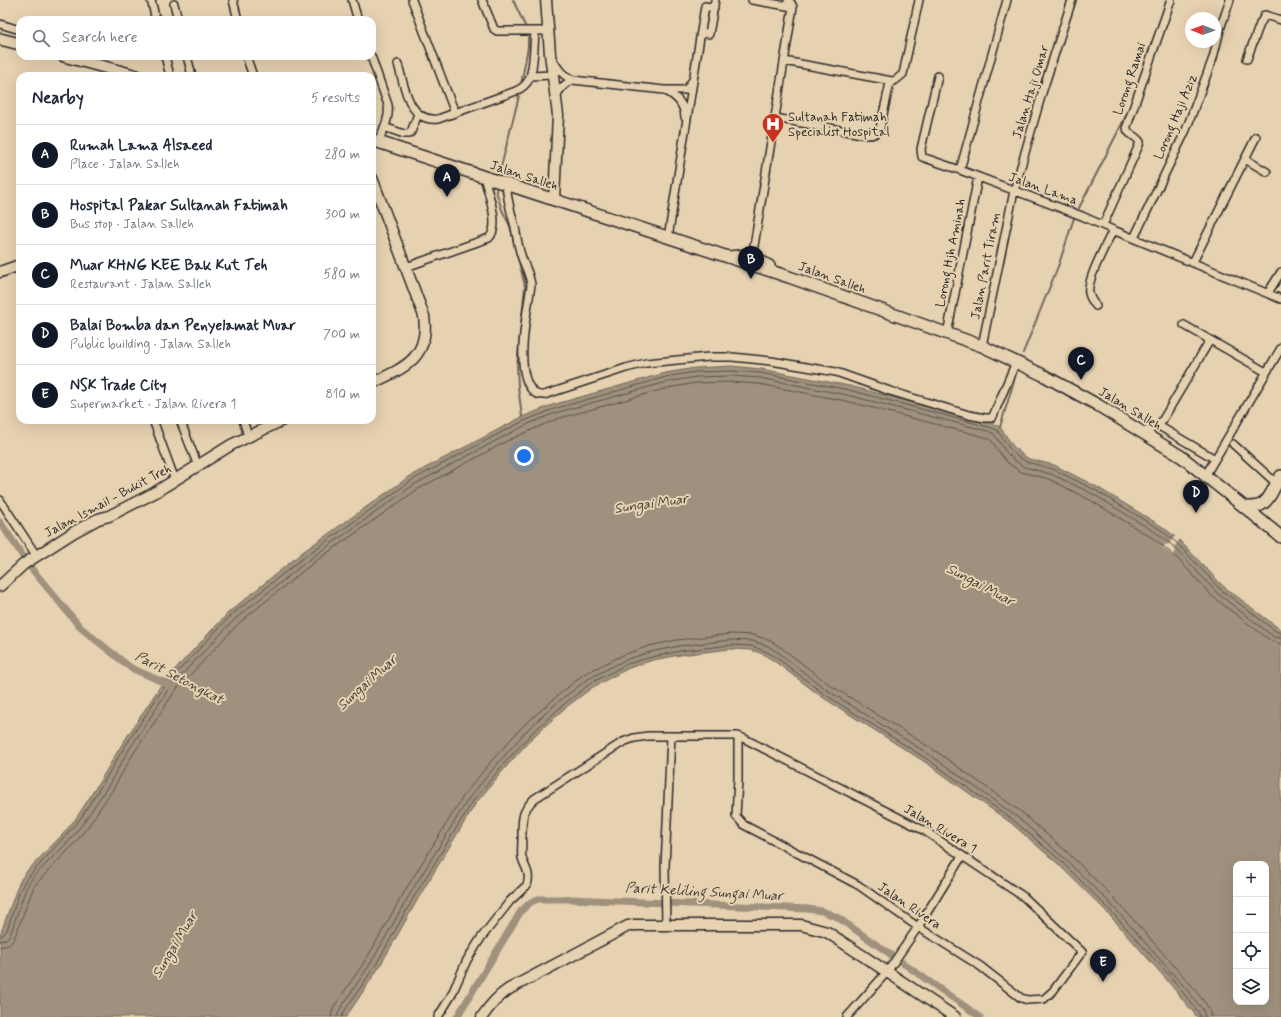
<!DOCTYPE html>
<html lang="en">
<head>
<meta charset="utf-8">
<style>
	body { margin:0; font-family:Mynerve,sans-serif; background:#f6f6f7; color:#1f2937 }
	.controls { position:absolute; right:12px; bottom:12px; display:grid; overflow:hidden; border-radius:8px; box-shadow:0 4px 16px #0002 }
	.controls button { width:36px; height:36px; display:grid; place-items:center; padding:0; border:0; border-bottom:1px solid #e0e1e3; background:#fff; color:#1f2937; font:20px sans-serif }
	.compass { position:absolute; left:1185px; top:12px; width:36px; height:36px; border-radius:50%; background:#fff; box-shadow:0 4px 16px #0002; rotate:271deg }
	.you { position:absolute; left:524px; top:456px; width:14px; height:14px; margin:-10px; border:3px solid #fff; border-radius:50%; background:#1a73e8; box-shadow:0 0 0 6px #1a73e833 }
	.badge { display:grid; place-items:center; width:26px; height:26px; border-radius:50%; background:#111827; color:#fff; font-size:13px; font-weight:700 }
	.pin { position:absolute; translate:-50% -33px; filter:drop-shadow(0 1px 2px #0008) }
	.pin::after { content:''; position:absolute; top:21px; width:14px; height:12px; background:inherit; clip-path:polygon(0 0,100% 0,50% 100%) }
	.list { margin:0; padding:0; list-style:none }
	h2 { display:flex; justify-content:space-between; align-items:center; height:52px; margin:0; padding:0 16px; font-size:17px }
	h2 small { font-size:13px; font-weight:400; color:#747a83 }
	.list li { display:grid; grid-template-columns:26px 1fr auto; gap:12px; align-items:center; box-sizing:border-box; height:60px; padding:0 16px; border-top:1px solid #e0e1e3 }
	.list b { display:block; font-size:15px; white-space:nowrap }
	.list p { margin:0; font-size:13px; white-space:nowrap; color:#747a83 }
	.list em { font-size:13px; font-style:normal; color:#747a83 }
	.icon { flex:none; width:22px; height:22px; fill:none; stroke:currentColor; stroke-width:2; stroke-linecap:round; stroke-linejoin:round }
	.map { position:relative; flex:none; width:1281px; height:1017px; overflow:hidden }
	.search { position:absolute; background:#fff; box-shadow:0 4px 16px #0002; left:16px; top:16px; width:360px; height:44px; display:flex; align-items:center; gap:10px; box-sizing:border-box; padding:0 14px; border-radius:12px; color:#747a83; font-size:15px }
	.panel { position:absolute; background:#fff; box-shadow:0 4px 16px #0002; left:16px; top:72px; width:360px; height:352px; border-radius:12px }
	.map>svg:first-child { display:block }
</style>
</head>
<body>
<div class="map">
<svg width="1281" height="1017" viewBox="0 0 1281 1017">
	<rect width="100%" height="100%" fill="#e6d1b0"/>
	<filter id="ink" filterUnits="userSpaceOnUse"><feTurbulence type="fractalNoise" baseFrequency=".025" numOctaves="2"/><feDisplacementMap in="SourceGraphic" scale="8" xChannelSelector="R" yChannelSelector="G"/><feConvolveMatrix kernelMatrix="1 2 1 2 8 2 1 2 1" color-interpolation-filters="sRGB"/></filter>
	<g filter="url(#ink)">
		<path fill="#9f917d" stroke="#71685c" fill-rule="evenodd" d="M 731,366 L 761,369 L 850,386 L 991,423 L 1000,427 L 1013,446 L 1019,452 L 1029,459 L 1054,465 L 1097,487 L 1163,527 L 1179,540 L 1223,586 L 1281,630 L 1281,1017 L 1197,1017 L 1166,979 L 1104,909 L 1057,863 L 1011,823 L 928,764 L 822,697 L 774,661 L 763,654 L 751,650 L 730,649 L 680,655 L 653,660 L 629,668 L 593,687 L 565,708 L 533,737 L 506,767 L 476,803 L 419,897 L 380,966 L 346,1017 L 0,1017 L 0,935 L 17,888 L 21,879 L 27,871 L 63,834 L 77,817 L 100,781 L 119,749 L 163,682 L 229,612 L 304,551 L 410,476 L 522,417 L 552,405 L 665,373 L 695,368 ZM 1236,864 L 1266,864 L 1266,1002 L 1236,1002 Z"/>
		<path fill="#e6d1b0" d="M 1176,535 L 1181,538 L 1173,548 L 1176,551 L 1173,555 L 1163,548 L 1166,544 L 1168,545 Z"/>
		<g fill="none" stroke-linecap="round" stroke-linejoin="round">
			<path stroke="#59544c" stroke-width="1" d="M 0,936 L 4,934 L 7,930 L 20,890 L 25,881 L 80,819 L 103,783 L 122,751 L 166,684 L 231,615 L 307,555 L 412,480 L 502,432 L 524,421 L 554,409 L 666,377 L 695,372 L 731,371 L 761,373 L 849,390 L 989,427 L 997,430 L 1010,449 L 1017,456 L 1027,462 L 1053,469 L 1095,490 L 1161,530 L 1177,543 L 1220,589 L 1277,632 L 1281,633
				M 0,941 L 6,939 L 10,935 L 25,891 L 29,883 L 34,876 L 70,840 L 84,822 L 108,786 L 127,753 L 170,687 L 235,619 L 310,559 L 415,484 L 505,436 L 526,425 L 555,413 L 667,382 L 696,377 L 731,376 L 760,378 L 847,395 L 988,431 L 994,434 L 1006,452 L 1013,459 L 1024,467 L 1051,474 L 1093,494 L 1158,534 L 1173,546 L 1183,556 L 1217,593 L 1274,637 L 1281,638
				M 0,947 L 9,945 L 14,939 L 34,886 L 74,844 L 89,825 L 113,789 L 132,756 L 175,691 L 239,623 L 313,563 L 418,489 L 507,441 L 529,431 L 557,419 L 668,388 L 696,383 L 731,382 L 759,384 L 846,401 L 985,437 L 990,439 L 1002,456 L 1008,463 L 1021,472 L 1049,479 L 1090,500 L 1154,539 L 1169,551 L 1179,560 L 1213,597 L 1271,641 L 1281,644
				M 331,1017 L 333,1008 L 367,958 L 406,889 L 464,795 L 494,758 L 523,726 L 556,697 L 584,674 L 623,655 L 649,646 L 677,640 L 731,634 L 753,635 L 771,641 L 783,649 L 830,685 L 937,752 L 1020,811 L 1067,852 L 1115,899 L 1192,986 L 1209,1008 L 1211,1017
				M 337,1017 L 339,1011 L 372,961 L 411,892 L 469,798 L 499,762 L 527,730 L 559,701 L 588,679 L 625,660 L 650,652 L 679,646 L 731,640 L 752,641 L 768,646 L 779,653 L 827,690 L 933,757 L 1016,816 L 1063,857 L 1110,903 L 1187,990 L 1203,1010 L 1205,1017
				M 342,1017 L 343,1013 L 377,963 L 415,895 L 473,801 L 503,765 L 531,734 L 563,705 L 591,683 L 627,664 L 652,657 L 680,651 L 731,645 L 751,646 L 765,651 L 776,657 L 824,694 L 930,761 L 1013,820 L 1060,860 L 1107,907 L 1170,976 L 1199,1013 L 1200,1017"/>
			<path stroke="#71685c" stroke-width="2" d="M 513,0 L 526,28
				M 521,85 L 528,47 L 528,35
				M 500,171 L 520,92
				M 497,186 L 496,191 L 502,210 L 510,226 L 525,286 L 517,366 L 518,386 L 522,417
				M 1079,208 L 1129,110 L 1167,0
				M 1023,353 L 1059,264 L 1074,218
				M 1000,427 L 1017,371"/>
			<path stroke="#9f917d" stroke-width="7" d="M 0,522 L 31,568 L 81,628 L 131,668 L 163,682 L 171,686
				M 457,1017 L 521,911 L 531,902 L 538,899 L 570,899 L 808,909 L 822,911 L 837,917 L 980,1017"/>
			<g stroke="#2b2b2b" stroke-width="10">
				<path id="street" d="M 151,0 L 156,20
					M 233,0 L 238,20
					M 352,0 L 358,20
					M 412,0 L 455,113
					M 482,0 L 494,29 L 497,31 L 548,31
					M 752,0 L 793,7
					M 1007,0 L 960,170 L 1082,216 L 1113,230 L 1281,299
					M 174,4 L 178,20
					M 0,24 L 20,30
					M 701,32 L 709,34 L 715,0
					M 165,56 L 170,76
					M 187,56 L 192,76
					M 246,56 L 253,76
					M 371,56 L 388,105 C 390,119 383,130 378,142
					M 1247,59 L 1260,24 L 1265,15 L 1281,20
					M 553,60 C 558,69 563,76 573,80 L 664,90 L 686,90 L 692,81
					M 784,61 L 892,81
					M 398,64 C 404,84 408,123 438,119 L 516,91 C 520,89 525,86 528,81 C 534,72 534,43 535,31
					M 531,76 L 552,75
					M 938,76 L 921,149 L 922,157 L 960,170
					M 666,91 C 677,97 684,104 685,117
					M 556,97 C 560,88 564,84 573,80
					M 775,118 L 867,135 C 874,135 876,134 880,128 L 890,83 L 897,79 L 903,74 L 919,0
					M 384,127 L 404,134 L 409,134 L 411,132 L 418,114
					M 1245,159 L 1267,172
					M 506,184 C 507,199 511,213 515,227 C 517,237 518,246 521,255 C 524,265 530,274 531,285 C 528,309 512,376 535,393 C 537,395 541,395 544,395 L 626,368 L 646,363 L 709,357 L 732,357 L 771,361 L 836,372 L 890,391 L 969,415 L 985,418 L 991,418 L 993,416 L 1016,362
					M 1103,225 L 1139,145 L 1140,142 C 1136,135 1126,135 1127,126 L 1171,0
					M 668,238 L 705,6 L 714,8
					M 1134,238 L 1186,130 L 1213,58 L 1221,26 L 1230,0
					M 753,252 L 793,7 L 791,3 L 788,0
					M 1193,262 L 1256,137
					M 406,267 L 489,238 C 501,226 488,193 484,177
					M 1268,293 L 1281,272
					M 1096,306 C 1093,302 1090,299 1089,293 C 1086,280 1107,243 1113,230
					M 1184,325 L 1266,372
					M 947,334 L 978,177
					M 982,346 L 1014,191 L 1042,93 L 1072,0
					M 153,420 L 175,480
					M 180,420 L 198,466
					M 243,420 L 248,436
					M 1159,426 L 1215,459
					M 1143,432 L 1159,426 L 1210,340
					M 1233,444 L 1276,483
					M 1205,476 L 1281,348
					M 0,500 L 36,555
					M 666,925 L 665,867 L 671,736
					M 438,1017 L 451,996 L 467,960 L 481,938 L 510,901 L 527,885 C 531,873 525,868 522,858 C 521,852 522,845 522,839 C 522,820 521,812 534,799 L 623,742 L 634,738 L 648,736 L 738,736 L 745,739 L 925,831 L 1024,897 L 1082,952 L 1053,991 L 1044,999 L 1028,1000 L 1021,998 L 980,966 L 918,927 L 858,885 L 744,825 L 736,816 L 738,779 L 738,736
					M 847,1017 L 887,972 L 918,927 L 962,856"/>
			</g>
			<g stroke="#2b2b2b" stroke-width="13">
				<path id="secondary" d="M 546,0 L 550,54 L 558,115 L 554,200
					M 372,178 L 424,316 C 430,358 404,368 372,383
					M 0,272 L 20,265
					M 0,586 L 24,564 L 74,532 L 98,519 L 109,516 L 154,493 L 231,445 L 283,420
					M 482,1017 C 490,1005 497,997 509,989 L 628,926 L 634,925 L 801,925 L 827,932 L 955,1017"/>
			</g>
			<g stroke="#2b2b2b" stroke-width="14">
				<path id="primary" d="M 0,39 L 20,44
					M 64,56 L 137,76
					M 372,140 L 789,277 L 982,346 L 1043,375 L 1096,404 L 1182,457 L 1258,518 L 1281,537
					M 730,257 L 747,255 L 753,252 L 755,258 L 769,266
					M 1245,507 C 1249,507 1254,507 1258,506 C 1270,503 1274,485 1281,476"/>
			</g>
			<use href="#street" stroke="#e6d1b0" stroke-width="7"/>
			<use href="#secondary" stroke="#e6d1b0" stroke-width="10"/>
			<use href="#primary" stroke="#e6d1b0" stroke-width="11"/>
		</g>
	</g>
	<defs>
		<g id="hospital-pin" transform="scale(1.15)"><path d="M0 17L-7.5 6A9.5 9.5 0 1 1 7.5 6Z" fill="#c8321e" stroke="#e6d1b0"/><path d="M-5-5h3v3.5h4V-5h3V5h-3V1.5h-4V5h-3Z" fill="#fff"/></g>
	</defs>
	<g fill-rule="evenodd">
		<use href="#hospital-pin" x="773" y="124"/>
	</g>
	<g text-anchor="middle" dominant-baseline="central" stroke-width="4" stroke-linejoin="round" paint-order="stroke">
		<g font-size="13" fill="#2b2b2b" stroke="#e6d1b0">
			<text transform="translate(1130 79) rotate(-71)">Lorong Ramai</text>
			<text transform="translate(1031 92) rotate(-73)">Jalan Haji Omar</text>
			<text transform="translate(1176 117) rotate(-67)">Lorong Haji Aziz</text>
			<text transform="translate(524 176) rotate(18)">Jalan Salleh</text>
			<text transform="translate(1043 189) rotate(20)">Jalan Lama</text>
			<text transform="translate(951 253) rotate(-79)">Lorong Hjh Aminah</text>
			<text transform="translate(986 266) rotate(-79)">Jalan Parit Tiram</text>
			<text transform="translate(832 278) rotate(20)">Jalan Salleh</text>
			<text transform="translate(1130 409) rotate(31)">Jalan Salleh</text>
			<text transform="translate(108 501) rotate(-28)">Jalan Ismail - Bukit Treh</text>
			<text transform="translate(940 829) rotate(31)">Jalan Rivera 1</text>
			<text transform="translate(909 906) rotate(34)">Jalan Rivera</text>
		</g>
		<g font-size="13" fill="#2b2b2b" stroke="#e6d1b0" text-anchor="start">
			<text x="788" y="117">Sultanah Fatimah<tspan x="788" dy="15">Specialist Hospital</tspan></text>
		</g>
		<g font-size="14" font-style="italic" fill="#423f3b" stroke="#e6d1b0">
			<text transform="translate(651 504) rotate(-8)">Sungai Muar</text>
			<text transform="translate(980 585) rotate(28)">Sungai Muar</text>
			<text transform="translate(179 678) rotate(28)">Parit Setongkat</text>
			<text transform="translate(367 683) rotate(-42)">Sungai Muar</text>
			<text transform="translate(704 892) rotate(3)">Parit Keliling Sungai Muar</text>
			<text transform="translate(175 945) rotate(-59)">Sungai Muar</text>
		</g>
	</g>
</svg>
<div class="controls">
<button>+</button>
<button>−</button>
<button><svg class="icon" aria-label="locate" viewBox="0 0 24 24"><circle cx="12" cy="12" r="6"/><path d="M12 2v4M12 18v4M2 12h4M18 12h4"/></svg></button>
<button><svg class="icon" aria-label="layers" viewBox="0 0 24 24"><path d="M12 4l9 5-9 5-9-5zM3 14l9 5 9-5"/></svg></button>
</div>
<svg class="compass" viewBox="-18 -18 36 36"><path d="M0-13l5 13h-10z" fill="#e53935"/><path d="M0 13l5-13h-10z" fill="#747a83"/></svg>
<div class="you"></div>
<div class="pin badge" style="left:447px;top:197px">A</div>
<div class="pin badge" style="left:751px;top:279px">B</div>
<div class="pin badge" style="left:1081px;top:380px">C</div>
<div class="pin badge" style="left:1196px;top:513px">D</div>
<div class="pin badge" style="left:1103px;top:982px">E</div>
<div class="search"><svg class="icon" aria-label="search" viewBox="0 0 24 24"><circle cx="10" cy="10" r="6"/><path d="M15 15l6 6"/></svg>Search here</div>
<section class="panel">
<h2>Nearby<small>5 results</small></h2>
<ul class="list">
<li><span class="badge">A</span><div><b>Rumah Lama Alsaeed</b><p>Place · Jalan Salleh</p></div><em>280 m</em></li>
<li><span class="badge">B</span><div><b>Hospital Pakar Sultanah Fatimah</b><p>Bus stop · Jalan Salleh</p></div><em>300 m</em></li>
<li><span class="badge">C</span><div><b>Muar KHNG KEE Bak Kut Teh</b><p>Restaurant · Jalan Salleh</p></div><em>580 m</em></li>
<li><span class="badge">D</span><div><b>Balai Bomba dan Penyelamat Muar</b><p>Public building · Jalan Salleh</p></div><em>700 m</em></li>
<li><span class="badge">E</span><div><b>NSK Trade City</b><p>Supermarket · Jalan Rivera 1</p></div><em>810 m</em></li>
</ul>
</section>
</div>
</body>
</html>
